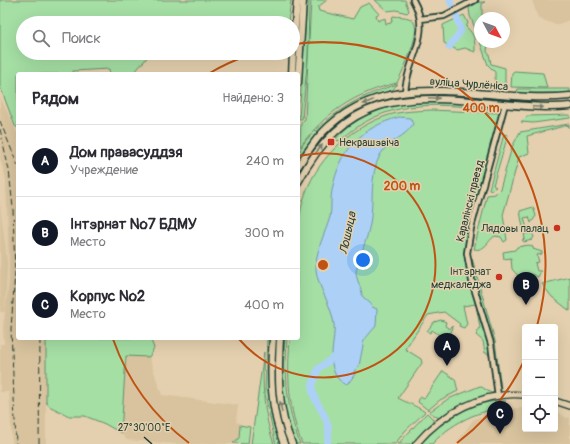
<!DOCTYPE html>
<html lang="ru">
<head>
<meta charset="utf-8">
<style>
	body { margin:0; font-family:Pangolin,sans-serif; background:#f2f2f3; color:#2b2b33 }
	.controls { position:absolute; right:12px; bottom:12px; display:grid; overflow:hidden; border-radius:4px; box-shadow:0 4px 16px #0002 }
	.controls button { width:36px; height:36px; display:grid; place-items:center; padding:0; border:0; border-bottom:1px solid #e1e1e2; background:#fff; color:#2b2b33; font:20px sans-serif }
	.compass { position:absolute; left:474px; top:12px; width:36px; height:36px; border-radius:50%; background:#fff; box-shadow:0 4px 16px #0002; rotate:131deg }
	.you { position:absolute; left:363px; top:260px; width:14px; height:14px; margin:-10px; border:3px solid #fff; border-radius:50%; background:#1a73e8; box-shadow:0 0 0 6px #1a73e833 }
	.badge { display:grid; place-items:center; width:26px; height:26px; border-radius:50%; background:#111827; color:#fff; font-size:13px; font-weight:700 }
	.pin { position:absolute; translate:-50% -33px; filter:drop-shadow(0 1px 2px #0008) }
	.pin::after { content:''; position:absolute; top:21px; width:14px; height:12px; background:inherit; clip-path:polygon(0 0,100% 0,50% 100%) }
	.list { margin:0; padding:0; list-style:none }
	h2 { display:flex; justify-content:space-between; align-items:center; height:52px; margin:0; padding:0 16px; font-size:17px }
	h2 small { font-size:13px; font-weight:400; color:#7c7c81 }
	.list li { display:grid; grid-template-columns:26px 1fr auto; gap:12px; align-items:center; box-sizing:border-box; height:72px; padding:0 16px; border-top:1px solid #e1e1e2 }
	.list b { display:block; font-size:15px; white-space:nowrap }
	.list p { margin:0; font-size:13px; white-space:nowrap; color:#7c7c81 }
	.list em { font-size:13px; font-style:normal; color:#7c7c81 }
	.icon { flex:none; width:22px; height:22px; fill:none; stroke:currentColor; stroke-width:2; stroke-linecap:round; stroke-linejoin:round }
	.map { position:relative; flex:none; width:570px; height:444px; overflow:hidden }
	.search { position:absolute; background:#fff; box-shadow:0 4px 16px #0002; left:16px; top:16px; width:284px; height:44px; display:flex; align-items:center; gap:10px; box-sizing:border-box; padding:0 14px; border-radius:22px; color:#7c7c81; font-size:15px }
	.panel { position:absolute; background:#fff; box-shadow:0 4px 16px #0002; left:16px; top:72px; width:284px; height:268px; border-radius:4px }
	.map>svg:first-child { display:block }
</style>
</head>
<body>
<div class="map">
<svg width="570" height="444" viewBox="0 0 570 444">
	<rect width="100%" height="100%" fill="#e4d0ae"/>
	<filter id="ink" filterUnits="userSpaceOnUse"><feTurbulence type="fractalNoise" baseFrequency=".025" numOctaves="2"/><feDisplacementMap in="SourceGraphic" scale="8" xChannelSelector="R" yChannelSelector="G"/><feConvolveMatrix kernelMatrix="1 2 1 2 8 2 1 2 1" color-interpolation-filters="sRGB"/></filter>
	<g filter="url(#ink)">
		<path fill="#d8c39e" d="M 532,0 L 570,0 L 570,20 L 556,25 L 538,18 Z
			M 0,97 L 18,135 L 18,338 L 46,338 L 46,444 L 12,444 L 9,392 L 0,392 L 0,344 L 4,344 L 3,327 L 9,282 L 9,258 L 6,179 L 0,159 Z
			M 0,200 L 7,263 L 5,312 L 0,312 Z
			M 126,355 L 149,357 L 162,395 L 238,405 L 236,422 L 240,423 L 239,438 L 231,444 L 177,444 L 127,440 L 121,433 Z
			M 516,408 L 525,408 L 525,429 L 555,429 L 555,411 L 567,418 L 569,417 L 570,418 L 570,444 L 456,444 L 473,420 L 490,412 Z"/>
		<path fill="#a5dfa4" stroke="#628e6c" d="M 0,0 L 291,0 L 288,23 L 23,23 L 23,53 L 151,53 L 133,74 L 110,74 L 109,69 L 73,71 L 73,74 L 18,74 L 18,128 L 15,126 L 0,86 Z
			M 307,0 L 309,0 L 308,55 L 302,119 L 299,119 Z
			M 311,0 L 327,0 L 318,7 L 319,11 L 353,19 L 360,7 L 369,3 L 379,14 L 376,15 L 378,21 L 385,18 L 386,24 L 391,23 L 393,16 C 398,17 408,16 412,20 C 424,29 402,72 397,83 C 357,92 324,113 300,147 L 301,123 L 305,119 Z
			M 375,0 L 405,0 L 409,11 L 407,13 L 396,10 L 387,11 Z
			M 479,2 L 485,2 L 482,3 L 482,18 L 480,18 L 480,40 L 470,16 L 469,8 Z
			M 464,15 L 468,23 L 466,27 C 475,34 475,41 475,52 L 465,48 L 457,50 L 444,43 L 443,25 Z
			M 480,42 L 488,42 L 487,52 L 489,54 L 491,64 L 505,68 L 505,86 L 495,85 L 495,72 L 488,65 Z
			M 514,71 L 543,73 L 547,88 L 511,87 L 512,73 Z
			M 398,84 L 392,90 L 363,100 L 339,115 L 318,133 L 299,155 C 300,145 309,137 316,130 C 343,105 363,95 398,84 Z
			M 518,89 L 570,89 L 570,93 L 516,93 Z
			M 421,100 L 490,105 L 489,109 C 433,103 384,99 340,141 L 335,140 C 355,114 391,105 421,100 Z
			M 431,110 L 500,113 L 467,232 C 458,277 487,311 490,354 L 489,356 L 488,353 L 485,353 L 483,341 L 476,335 L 480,328 L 476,304 L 463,306 L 467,324 L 464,328 L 459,326 L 460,324 L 444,312 L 428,315 L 405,349 L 421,359 L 422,363 L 398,398 C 407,403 415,405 425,412 L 405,431 L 395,444 L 302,444 C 288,408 287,376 290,338 L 298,338 C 298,297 293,239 303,201 C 314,161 350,127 389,115 C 402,111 417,111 431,110 Z
			M 570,115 L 570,118 L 533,123 L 521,122 L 527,116 Z
			M 569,124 L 569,128 L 568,125 L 527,136 L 529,153 L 519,157 L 503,215 L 507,240 L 504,242 L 501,237 L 495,236 C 488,240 485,252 474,249 L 487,195 L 495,194 L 500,189 L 512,147 L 520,132 Z
			M 504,134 L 508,135 L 493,185 L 496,187 L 491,190 L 489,189 Z
			M 533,207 L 536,216 L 531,223 L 529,217 L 524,218 L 527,228 L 524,229 L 525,234 L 532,233 L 534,237 L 532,240 L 524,242 L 522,240 L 525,239 L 520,211 Z
			M 529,245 L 533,247 L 533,249 L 542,252 L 542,254 L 537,255 L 539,262 L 535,263 L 537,271 L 541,271 L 538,277 L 528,273 L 519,277 L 512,269 L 511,258 L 504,259 L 503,252 L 515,250 L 517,247 Z
			M 472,258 L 495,341 L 501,389 L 492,337 L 475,279 Z
			M 570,277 L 570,311 L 552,297 L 542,284 Z
			M 441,320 L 446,322 L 445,326 L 450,329 L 452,326 L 453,328 L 447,340 L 432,330 L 430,333 L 427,331 L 434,322 Z
			M 46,338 L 150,338 L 154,348 L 149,357 L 126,356 L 121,433 L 105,424 L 85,416 L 69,416 L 49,406 L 46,402 Z
			M 267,338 L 271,338 C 268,377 268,406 280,444 L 276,444 L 275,441 L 265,394 Z
			M 285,338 L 287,338 C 285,378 286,406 300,444 L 295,444 C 280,409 282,375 285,338 Z
			M 264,352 C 262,385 263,413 274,444 L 251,444 Z
			M 443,371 L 455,379 L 458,391 L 440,400 L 428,410 L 418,402 L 420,397 L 424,399 Z
			M 480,386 L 491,393 L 494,392 L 492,395 L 462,404 L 439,418 L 429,412 L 448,399 Z
			M 506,401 C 496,410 484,411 472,416 C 456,423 444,431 432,444 L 421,444 C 442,421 474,399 506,401 Z
			M 427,413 L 433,419 L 433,423 L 412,444 L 398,444 Z
			M 240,425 L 250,427 L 248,444 L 233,443 L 239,438 Z"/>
		<path fill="#add1f6" stroke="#7496a8" d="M 399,117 L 410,118 L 413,124 C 406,137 388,141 380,155 C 369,176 374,202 370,224 C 367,240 360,255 356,271 C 356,281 362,287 362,296 L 371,304 L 372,307 L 377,309 L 376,326 L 364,340 L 359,366 L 354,371 L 355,374 L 347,385 L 344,384 C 323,369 336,344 334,324 C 331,303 318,288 316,270 C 315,251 325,234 330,217 C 332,208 330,199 332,190 C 340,150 360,128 399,117 Z"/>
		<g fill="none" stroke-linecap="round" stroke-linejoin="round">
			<path stroke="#add1f6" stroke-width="7" d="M 450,0 L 451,4
				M 449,47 L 461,31 L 457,17
				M 313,383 L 318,369 L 338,354
				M 312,387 C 312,405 335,417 327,444"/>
			<g stroke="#1f3d34" stroke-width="8">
				<path id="minor" d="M 420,19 L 444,16 L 475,0
					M 405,92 C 407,58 433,35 413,0
					M 498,396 L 491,344 L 472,281 L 467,253 L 471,228 L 505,104"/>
			</g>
			<g stroke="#1f3d34" stroke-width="8">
				<path id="tertiary" d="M 555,401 L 570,406
					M 416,444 C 442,413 483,391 525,395"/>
			</g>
			<g stroke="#1f3d34" stroke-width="9">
				<path id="secondary" d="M 293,52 L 297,0
					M 292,74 L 293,53
					M 298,83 L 303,0
					M 298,166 C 306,155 312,144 321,134 C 389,61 485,105 570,96
					M 298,182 C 345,95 402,93 491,103 C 517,105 544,109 570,106
					M 273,338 C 270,374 270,410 284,444
					M 280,338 C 278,375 277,409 292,444"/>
			</g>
			<use href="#minor" stroke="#e4d0ae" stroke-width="4.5"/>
			<use href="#tertiary" stroke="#e4d0ae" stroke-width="5.5"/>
			<use href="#secondary" stroke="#e4d0ae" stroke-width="6"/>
			<path stroke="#1f3d34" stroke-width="1" stroke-dasharray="6 3" stroke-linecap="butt" d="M 0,121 L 18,166
				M 0,129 L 9,170 L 13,208 L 15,273 L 11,329 L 16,444
				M 39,444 L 40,338"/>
		</g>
		<defs><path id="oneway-solid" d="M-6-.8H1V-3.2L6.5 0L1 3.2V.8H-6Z"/></defs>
		<g fill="#787f6b">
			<use href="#oneway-solid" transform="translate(434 98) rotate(2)"/>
			<use href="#oneway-solid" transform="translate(368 102) rotate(157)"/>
			<use href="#oneway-solid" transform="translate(538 107) rotate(3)"/>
			<use href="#oneway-solid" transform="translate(319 149) rotate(-52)"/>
			<use href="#oneway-solid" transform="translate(281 407) rotate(-100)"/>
		</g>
	</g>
	<path fill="none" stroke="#1f3d34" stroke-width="1.5" d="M 144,437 L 152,444"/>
	<g fill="none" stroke="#c05314" stroke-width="2">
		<path d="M299 156A112 112 0 1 1 238 338"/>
		<path d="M524 361A223 223 0 0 1 457 443M189 443A223 223 0 0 1 113 339M208 74A223 223 0 0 1 252 54M294 44A223 223 0 0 1 537 326"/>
	</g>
	<g fill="#c8321e" stroke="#e4d0ae" stroke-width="1.5">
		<rect x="327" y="138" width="8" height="8" rx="2"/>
		<circle cx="557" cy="228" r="4"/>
		<circle cx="499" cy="277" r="4"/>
	</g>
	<g text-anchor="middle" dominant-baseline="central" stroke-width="3" stroke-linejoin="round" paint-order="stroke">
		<g font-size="11" fill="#1f3d34" stroke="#e4d0ae">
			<text transform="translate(469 84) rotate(4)">вуліца Чурлёніса</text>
			<text transform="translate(470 201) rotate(-76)">Каралінскі праезд</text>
		</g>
		<g font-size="11" fill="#1f3d34" stroke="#e4d0ae" text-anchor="end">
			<text x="339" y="142" text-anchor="start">Некрашэвіча</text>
			<text x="549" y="228">Лядовы палац</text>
			<text x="491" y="271">Інтэрнат<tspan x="491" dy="13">медкаледжа</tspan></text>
		</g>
		<g font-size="12" font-style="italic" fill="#26443e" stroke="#e4d0ae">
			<text transform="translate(348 233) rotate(-78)">Лошыца</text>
		</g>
	</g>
	<g font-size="10" text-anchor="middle" fill="#1f3d34" stroke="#e4d0ae" stroke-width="3" stroke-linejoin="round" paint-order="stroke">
		<text x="144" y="431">27°30'00"E</text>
	</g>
	<circle cx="323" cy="265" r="6" fill="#c05314" stroke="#e4d0ae" stroke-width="2"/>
	<g font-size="12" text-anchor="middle" font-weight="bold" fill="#c05314" stroke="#e4d0ae" stroke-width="3" stroke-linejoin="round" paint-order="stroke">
		<text x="481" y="112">400 m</text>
		<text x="402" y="190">200 m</text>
	</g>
</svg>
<div class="controls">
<button>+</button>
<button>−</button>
<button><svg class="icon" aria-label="locate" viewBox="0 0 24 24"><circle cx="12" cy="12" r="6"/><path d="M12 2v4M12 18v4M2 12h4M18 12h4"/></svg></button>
</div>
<svg class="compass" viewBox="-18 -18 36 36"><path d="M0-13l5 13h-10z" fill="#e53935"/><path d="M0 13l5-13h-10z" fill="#7c7c81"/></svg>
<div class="you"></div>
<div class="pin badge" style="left:447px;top:366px">A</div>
<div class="pin badge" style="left:526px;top:305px">B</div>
<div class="pin badge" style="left:500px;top:434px">C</div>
<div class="search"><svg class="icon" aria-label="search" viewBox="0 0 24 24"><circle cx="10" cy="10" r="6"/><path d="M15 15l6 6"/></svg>Поиск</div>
<section class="panel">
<h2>Рядом<small>Найдено: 3</small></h2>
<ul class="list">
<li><span class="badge">A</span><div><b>Дом правасуддзя</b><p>Учреждение</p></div><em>240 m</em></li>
<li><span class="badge">B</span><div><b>Інтэрнат №7 БДМУ</b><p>Место</p></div><em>300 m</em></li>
<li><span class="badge">C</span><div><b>Корпус №2</b><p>Место</p></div><em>400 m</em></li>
</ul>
</section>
</div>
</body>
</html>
